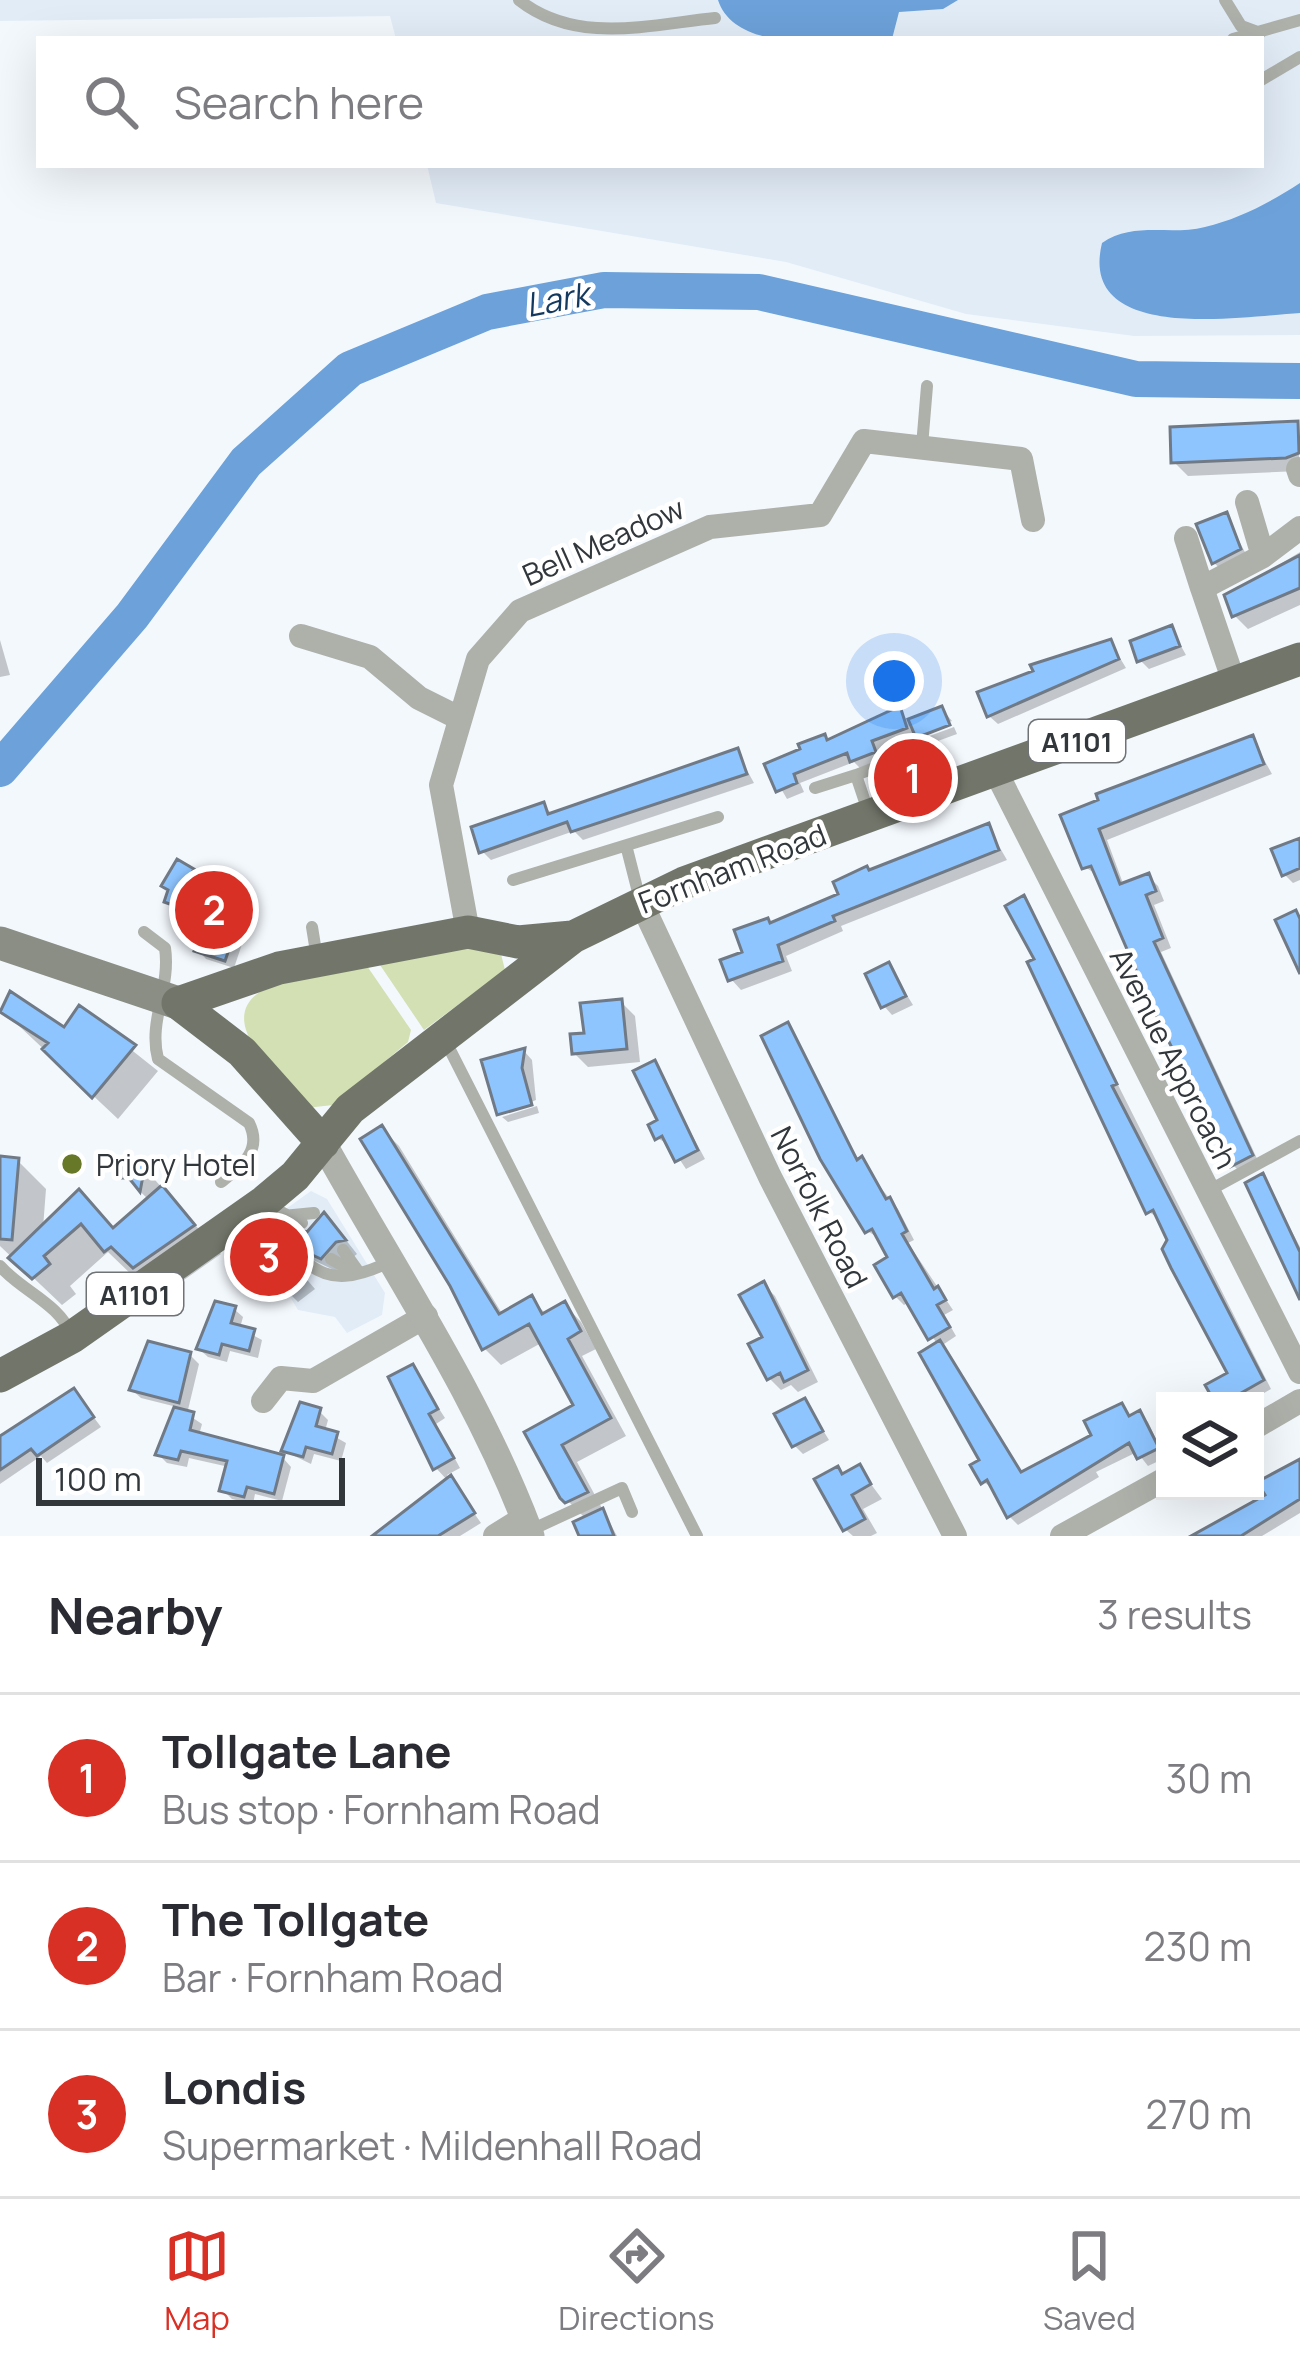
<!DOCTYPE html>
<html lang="en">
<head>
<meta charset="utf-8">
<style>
	body { margin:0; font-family:Manrope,sans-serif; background:#f7f7f7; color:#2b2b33 }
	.controls { position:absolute; right:36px; bottom:36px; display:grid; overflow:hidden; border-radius:0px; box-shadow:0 12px 48px #0002 }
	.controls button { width:108px; height:108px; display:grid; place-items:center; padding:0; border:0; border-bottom:3px solid #e1e1e2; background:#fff; color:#2b2b33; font:60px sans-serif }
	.scale { position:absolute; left:36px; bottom:30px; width:309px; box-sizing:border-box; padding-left:12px; border:6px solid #32373c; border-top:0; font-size:33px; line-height:42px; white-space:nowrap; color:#32373c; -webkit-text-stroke:9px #fff; paint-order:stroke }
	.you { position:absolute; left:894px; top:681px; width:42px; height:42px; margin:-30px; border:9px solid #fff; border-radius:50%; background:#1a73e8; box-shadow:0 0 0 18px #1a73e833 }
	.badge { display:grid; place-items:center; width:78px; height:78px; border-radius:50%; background:#d93025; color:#fff; font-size:39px; font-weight:700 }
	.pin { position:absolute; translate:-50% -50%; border:6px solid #fff; box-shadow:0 3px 12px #0006 }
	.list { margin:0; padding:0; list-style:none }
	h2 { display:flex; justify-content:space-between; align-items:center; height:156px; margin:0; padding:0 48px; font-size:51px }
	h2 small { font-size:39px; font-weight:400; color:#7c7c81 }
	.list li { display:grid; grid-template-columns:78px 1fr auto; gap:36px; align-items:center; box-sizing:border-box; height:168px; padding:0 48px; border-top:3px solid #e1e1e2 }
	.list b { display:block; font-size:45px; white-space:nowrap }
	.list p { margin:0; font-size:39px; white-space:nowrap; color:#7c7c81 }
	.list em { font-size:39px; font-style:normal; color:#7c7c81 }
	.icon { flex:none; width:66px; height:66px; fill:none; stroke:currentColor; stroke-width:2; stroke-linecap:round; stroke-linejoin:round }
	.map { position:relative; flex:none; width:1300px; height:1536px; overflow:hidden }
	.search { position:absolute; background:#fff; box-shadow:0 12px 48px #0002; left:36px; right:36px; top:36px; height:132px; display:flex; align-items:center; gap:30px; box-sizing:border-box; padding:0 42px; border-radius:0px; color:#7c7c81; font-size:45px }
	.sheet { height:660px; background:#fff }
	nav { display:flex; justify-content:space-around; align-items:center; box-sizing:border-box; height:168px; border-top:3px solid #e1e1e2; background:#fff; font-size:33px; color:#7c7c81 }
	nav a { display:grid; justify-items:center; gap:6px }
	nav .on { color:#d93025 }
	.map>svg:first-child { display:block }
</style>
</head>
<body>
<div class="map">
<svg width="1300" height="1536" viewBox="0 0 1300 1536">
	<rect width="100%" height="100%" fill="#f3f8fd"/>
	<path fill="#e2ecf7" d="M 0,0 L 1300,0 L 1300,335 L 1134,336 L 966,314 L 786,262 L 436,203 L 427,165 L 1261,165 L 1261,39 L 396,39 L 390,16 L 0,21 Z
		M 311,1191 L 327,1199 L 385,1293 L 382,1315 L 347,1333 L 335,1317 L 298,1310 L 289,1295 L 254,1287 L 225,1253 Z"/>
	<path fill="#d3e0b3" d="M 461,947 L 501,954 L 505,970 L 424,1030 L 380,965 Z
		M 367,966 L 411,1030 L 408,1042 L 333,1105 L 306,1108 C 289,1087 266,1066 252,1043 C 213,976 329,973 367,966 Z"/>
	<path fill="#6ca1d9" d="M 718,0 L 958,0 L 943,9 L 899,12 L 892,39 C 841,39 737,57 718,0 Z
		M 1300,183 L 1300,313 C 1245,316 1077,345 1102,243 C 1134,221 1170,236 1205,227 C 1239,219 1271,202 1300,183 Z"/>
	<path fill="#0003" d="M 1297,424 L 1300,471 L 1188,476 L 1174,462 Z
		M 1226,516 L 1248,558 L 1223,571 L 1214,563 Z
		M 1300,552 L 1300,605 L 1248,629 L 1234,615 L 1227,597 Z
		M 1171,628 L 1186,655 L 1149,669 L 1140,660 Z
		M 0,640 L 10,675 L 0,677 Z
		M 1111,643 L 1126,668 L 998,724 L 989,716 Z
		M 942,709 L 952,721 L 879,749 L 883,760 L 861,769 L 854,762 L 800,783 L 804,792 L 787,799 L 768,766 L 899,710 L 909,722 Z
		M 954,727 L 957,734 L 927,745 L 921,739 Z
		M 1252,738 L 1272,774 L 1107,840 L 1124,886 L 1148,876 L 1158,886 L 1164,901 L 1154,905 L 1171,948 L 1161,952 L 1260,1165 L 1243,1175 L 1233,1165 L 1099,876 L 1085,867 L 1064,817 Z
		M 737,752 L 754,783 L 583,840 L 574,831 L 491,860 L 482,851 L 543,805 L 553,815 Z
		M 988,827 L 1007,860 L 841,926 L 843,931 L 786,956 L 792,971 L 741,990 L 731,979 L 771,926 L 842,895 L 870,873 Z
		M 1300,841 L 1300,880 L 1293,883 L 1284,874 Z
		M 192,871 L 201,880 L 191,896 L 228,908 L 246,896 L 255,905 L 234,968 L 206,959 L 190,941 L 195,917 L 167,902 Z
		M 1024,898 L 1271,1389 L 1250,1401 L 1217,1401 L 1231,1374 L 1160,1219 L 1149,1212 L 1038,960 Z
		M 889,966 L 913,1005 L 892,1015 L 884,1006 Z
		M 11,995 L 65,1031 L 80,1009 L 158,1071 L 118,1119 L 1,1009 Z
		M 621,1002 L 635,1016 L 640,1062 L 588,1067 L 574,1053 Z
		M 787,1026 L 859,1161 L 898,1209 L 914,1240 L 908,1243 L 953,1310 L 944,1315 L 956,1336 L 941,1346 L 1023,1475 L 1095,1437 L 1122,1406 L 1132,1418 L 1139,1414 L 1148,1422 L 1165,1458 L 1148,1466 L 1137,1452 L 1096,1472 L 1099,1477 L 1018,1525 L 1009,1516 L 995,1489 L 983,1482 L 983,1461 L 938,1345 L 909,1302 L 904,1305 L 895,1296 L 891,1258 L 881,1239 L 867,1231 Z
		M 524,1051 L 532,1060 L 536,1100 L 501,1115 Z
		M 654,1064 L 705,1159 L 686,1169 L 670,1145 L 657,1138 L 661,1122 Z
		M 537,1106 L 539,1113 L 508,1122 L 502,1117 Z
		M 382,1129 L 399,1146 L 503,1315 L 531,1299 L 547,1315 L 565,1305 L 581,1322 L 596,1349 L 582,1356 L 626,1436 L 577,1462 L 617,1536 L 582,1536 L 586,1519 L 568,1501 L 528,1433 L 578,1406 L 543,1342 L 501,1365 L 484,1348 Z
		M 0,1159 L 18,1161 L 46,1189 L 43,1228 L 79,1193 L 115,1230 L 149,1200 L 125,1177 L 139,1162 L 221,1254 L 164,1294 L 141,1273 L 135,1278 L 108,1252 L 70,1286 L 76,1294 L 62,1305 L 0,1246 Z
		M 1263,1177 L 1300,1247 L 1300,1293 Z
		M 338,1230 L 357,1254 L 336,1271 L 311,1259 L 303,1275 L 315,1289 L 298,1302 L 287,1291 L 277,1300 L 263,1286 L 276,1236 Z
		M 764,1285 L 775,1296 L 818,1382 L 798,1392 L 791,1385 L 781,1390 L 769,1378 Z
		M 234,1309 L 243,1317 L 240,1328 L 262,1340 L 258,1358 L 230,1351 L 227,1362 L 208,1357 L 199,1349 Z
		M 190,1355 L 199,1364 L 187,1414 L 202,1424 L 199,1435 L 283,1458 L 291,1467 L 282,1501 L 255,1494 L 253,1504 L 232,1499 L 223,1490 L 229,1467 L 189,1458 L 187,1467 L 167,1463 L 158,1454 L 177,1407 L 141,1398 L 132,1390 Z
		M 412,1367 L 445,1418 L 436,1424 L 460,1468 L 447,1475 L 481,1523 L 460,1536 L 375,1536 L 448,1481 L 436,1468 Z
		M 74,1391 L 101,1427 L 47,1463 L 41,1456 L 0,1484 L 0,1438 Z
		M 805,1401 L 829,1440 L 803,1454 L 794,1445 Z
		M 319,1411 L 328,1420 L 325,1431 L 346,1443 L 341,1461 L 314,1454 L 311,1464 L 284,1451 Z
		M 1300,1462 L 1300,1513 L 1262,1536 L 1216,1536 L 1269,1496 Z
		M 859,1468 L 882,1499 L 863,1509 L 877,1533 L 871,1536 L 853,1536 L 845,1529 L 837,1469 L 844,1476 Z"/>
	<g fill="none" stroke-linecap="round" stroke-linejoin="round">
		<path stroke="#6ca1d9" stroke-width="36" d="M 0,769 L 132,616 L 246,462 L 350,369 L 487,312 L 604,290 L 759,292 L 1136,379 L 1300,381"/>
	</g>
	<path fill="#8ec5ff" stroke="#707a86" stroke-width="3" d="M 1298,421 L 1299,453 L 1286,458 L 1171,463 L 1170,427 Z
		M 1227,512 L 1241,549 L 1212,564 L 1196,524 Z
		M 1300,555 L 1300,588 L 1232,617 L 1224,595 Z
		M 1172,625 L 1180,646 L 1137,662 L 1130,641 Z
		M 1111,639 L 1119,659 L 987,717 L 977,692 L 1033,671 L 1030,665 Z
		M 900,706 L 907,728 L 872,741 L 876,752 L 850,762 L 847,753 L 794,774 L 797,783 L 776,792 L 764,764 L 800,749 L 798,744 L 825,734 L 827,740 Z
		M 942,706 L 950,725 L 916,738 L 908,719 Z
		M 1253,735 L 1264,764 L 1099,829 L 1120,884 L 1149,873 L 1156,891 L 1146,895 L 1163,938 L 1154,942 L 1253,1155 L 1230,1167 L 1152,1007 L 1091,866 L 1082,869 L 1060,815 L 1098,800 L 1096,794 Z
		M 738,748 L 747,774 L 571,832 L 567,822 L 479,853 L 471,827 L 544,802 L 548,814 Z
		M 989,823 L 999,850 L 833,916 L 835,921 L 778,945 L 783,961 L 728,981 L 720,960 L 742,952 L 734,930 L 768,918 L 770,923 L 838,894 L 833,882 L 867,866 L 869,870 Z
		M 1300,838 L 1300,868 L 1282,876 L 1271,849 Z
		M 177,859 L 194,869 L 182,889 L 226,904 L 231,888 L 248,893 L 225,961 L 194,951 L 196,945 L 187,942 L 186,934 L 193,912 L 164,902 L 168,890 L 161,886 Z
		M 1024,895 L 1117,1084 L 1112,1086 L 1264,1380 L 1227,1401 L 1214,1401 L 1205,1385 L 1227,1373 L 1171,1268 L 1162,1249 L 1167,1240 L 1153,1210 L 1146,1214 L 1027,962 L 1034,959 L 1005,906 Z
		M 1296,910 L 1300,919 L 1300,974 L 1275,920 Z
		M 889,962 L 906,996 L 881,1008 L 865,974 Z
		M 10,991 L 64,1027 L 79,1005 L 136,1045 L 92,1098 L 42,1049 L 48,1043 L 0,1012 Z
		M 622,999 L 627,1049 L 572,1054 L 570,1034 L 584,1033 L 580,1003 Z
		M 788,1022 L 857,1160 L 862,1156 L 886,1199 L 890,1197 L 907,1231 L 902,1234 L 934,1289 L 938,1286 L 946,1300 L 937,1305 L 950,1327 L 928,1340 L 901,1293 L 893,1298 L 874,1265 L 887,1257 L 872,1229 L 865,1233 L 820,1159 L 761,1036 Z
		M 525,1048 L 522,1068 L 532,1105 L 497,1115 L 481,1060 Z
		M 655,1060 L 698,1150 L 675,1162 L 662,1136 L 655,1140 L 648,1125 L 657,1120 L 633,1071 Z
		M 382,1125 L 499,1314 L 532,1295 L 542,1314 L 565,1301 L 581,1331 L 568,1339 L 611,1418 L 562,1445 L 588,1492 L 565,1503 L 560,1498 L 524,1432 L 573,1405 L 529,1324 L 482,1350 L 450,1286 L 360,1139 Z
		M 0,1156 L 19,1158 L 12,1240 L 0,1239 Z
		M 132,1158 L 145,1165 L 140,1192 L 129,1178 L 122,1178 L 124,1164 Z
		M 1263,1173 L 1300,1252 L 1300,1300 L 1245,1183 Z
		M 162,1185 L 195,1225 L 133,1268 L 111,1247 L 104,1252 L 81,1224 L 44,1256 L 50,1264 L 32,1279 L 8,1258 L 79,1189 L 113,1228 Z
		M 324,1212 L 346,1240 L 336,1242 L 321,1259 L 297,1248 L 291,1259 L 304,1274 L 282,1291 L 273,1279 L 261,1288 L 239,1261 L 250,1253 L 244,1246 L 270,1226 L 275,1233 L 286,1226 L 307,1232 Z
		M 764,1281 L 808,1370 L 784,1382 L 780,1373 L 767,1380 L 748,1344 L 762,1337 L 739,1295 Z
		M 215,1301 L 236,1306 L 231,1323 L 255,1329 L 249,1351 L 222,1344 L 219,1355 L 196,1349 Z
		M 940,1340 L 1021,1472 L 1091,1435 L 1084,1421 L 1122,1403 L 1129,1416 L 1140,1410 L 1159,1448 L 1137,1459 L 1129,1443 L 1007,1518 L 987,1480 L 981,1484 L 970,1465 L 979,1460 L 919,1353 Z
		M 148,1341 L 191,1352 L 179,1403 L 129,1390 Z
		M 413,1364 L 438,1409 L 429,1414 L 454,1458 L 433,1470 L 388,1377 Z
		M 74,1388 L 94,1417 L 37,1456 L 31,1449 L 0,1470 L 0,1436 Z
		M 805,1398 L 823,1431 L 792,1447 L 774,1414 Z
		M 300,1402 L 321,1408 L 316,1426 L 338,1432 L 332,1454 L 306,1447 L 303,1457 L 281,1451 Z
		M 174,1407 L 194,1412 L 190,1430 L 284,1455 L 274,1494 L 247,1487 L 244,1497 L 219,1491 L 227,1461 L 181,1451 L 178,1460 L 155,1455 Z
		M 1300,1459 L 1300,1499 L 1241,1536 L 1191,1536 L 1265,1495 L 1257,1482 Z
		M 860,1464 L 871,1484 L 852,1495 L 865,1519 L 843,1531 L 814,1479 L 838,1466 L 842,1474 Z
		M 451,1475 L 475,1513 L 438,1536 L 372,1536 Z
		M 603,1508 L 614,1536 L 579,1536 L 573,1522 Z"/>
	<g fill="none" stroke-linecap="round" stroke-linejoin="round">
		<path stroke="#aeb0aa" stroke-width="12" d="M 519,0 C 576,45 648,25 715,18
			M 1225,0 L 1241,26 L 1260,33
			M 1233,39 L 1300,20
			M 1261,80 L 1300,57
			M 922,446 L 927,386
			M 856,775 L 903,757
			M 815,788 L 856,775 L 869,814
			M 627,849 L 640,900
			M 513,880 L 718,817
			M 312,927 L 317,958
			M 144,932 L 165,948 C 171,987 148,1021 158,1059 L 249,1123 C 263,1151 241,1166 221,1182
			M 445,1040 L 697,1536
			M 1208,1191 L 1300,1141
			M 266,1204 L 302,1223
			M 283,1216 L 314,1213
			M 343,1250 L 358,1271
			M 301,1257 C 329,1287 360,1276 392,1261
			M 331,1259 L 356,1273
			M 0,1266 C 23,1292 59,1303 72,1336
			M 531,1530 L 622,1488 L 632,1512"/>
		<path stroke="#aeb0aa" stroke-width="24" d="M 1298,469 L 1300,475
			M 1247,502 L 1263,556
			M 1186,538 L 1202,588
			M 301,636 L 370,657 L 419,698 L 459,718
			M 1235,685 L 1202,588 L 1263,556 L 1300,528
			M 995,770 L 1300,1372
			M 640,900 L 770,1177 L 955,1536
			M 468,932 L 441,785 L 478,659 L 520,611 L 710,527 L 820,515 L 864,441 L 1021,459 L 1033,520
			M 263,1401 L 281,1378 L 313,1381 L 426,1316
			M 1255,1427 L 1300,1401
			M 495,1536 L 524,1518
			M 1062,1536 L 1165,1479"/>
		<path stroke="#aeb0aa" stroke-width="27" d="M 323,1143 C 395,1273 479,1396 531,1536"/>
		<path stroke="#8b8e84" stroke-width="33" d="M 0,943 L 178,1003"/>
		<path stroke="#72766a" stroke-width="33" d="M 178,1003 L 279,968 L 468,932 L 518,942 L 572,937
			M 178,1003 L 242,1052 L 323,1143
			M 0,1376 L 72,1337 L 264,1202 L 295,1176 L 350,1109 L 573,937 L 684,883 L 1300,659"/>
	</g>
	<circle fill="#677929" stroke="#fff" stroke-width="4.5" cx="72" cy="1164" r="12"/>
	<g text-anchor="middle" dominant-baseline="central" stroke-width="9" stroke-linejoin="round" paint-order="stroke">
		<g fill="#fff" stroke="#707376" stroke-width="3">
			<rect x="1029" y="720" width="96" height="42" rx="9"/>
			<rect x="87" y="1273" width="96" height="42" rx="9"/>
		</g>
		<g font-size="27" font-weight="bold" fill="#32373c">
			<text x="1077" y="741">A1101</text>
			<text x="135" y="1294">A1101</text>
		</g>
		<g font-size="30" fill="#32373c" stroke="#fff">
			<text transform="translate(603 541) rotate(-24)">Bell Meadow</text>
			<text transform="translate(732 868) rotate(-21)">Fornham Road</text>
			<text transform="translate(1174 1058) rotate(63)">Avenue Approach</text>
			<text transform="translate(820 1207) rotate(63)">Norfolk Road</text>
		</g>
		<g font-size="30" fill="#32373c" stroke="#fff" text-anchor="start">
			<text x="96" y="1164">Priory Hotel</text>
		</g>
		<g font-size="33" font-style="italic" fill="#13395e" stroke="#fff">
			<text transform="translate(557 299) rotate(-11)">Lark</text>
		</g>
	</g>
</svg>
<div class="controls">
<button><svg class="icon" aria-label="layers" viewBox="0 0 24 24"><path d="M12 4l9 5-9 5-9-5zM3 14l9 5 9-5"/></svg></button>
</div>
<div class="scale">100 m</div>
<div class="you"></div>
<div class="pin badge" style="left:913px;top:778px">1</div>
<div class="pin badge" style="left:214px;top:910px">2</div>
<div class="pin badge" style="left:269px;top:1257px">3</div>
<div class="search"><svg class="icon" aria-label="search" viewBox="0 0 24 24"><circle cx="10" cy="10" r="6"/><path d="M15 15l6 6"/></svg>Search here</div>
</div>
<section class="sheet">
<h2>Nearby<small>3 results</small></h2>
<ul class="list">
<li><span class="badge">1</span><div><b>Tollgate Lane</b><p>Bus stop · Fornham Road</p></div><em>30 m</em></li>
<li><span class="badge">2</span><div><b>The Tollgate</b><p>Bar · Fornham Road</p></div><em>230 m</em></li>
<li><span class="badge">3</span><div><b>Londis</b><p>Supermarket · Mildenhall Road</p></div><em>270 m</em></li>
</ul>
</section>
<nav>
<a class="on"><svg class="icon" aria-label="map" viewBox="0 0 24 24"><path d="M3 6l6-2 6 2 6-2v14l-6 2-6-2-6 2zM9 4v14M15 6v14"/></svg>Map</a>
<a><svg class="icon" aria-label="directions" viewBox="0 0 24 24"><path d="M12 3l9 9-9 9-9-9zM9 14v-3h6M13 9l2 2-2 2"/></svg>Directions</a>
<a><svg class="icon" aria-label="saved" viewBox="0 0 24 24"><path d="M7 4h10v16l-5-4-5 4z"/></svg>Saved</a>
</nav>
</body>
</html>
